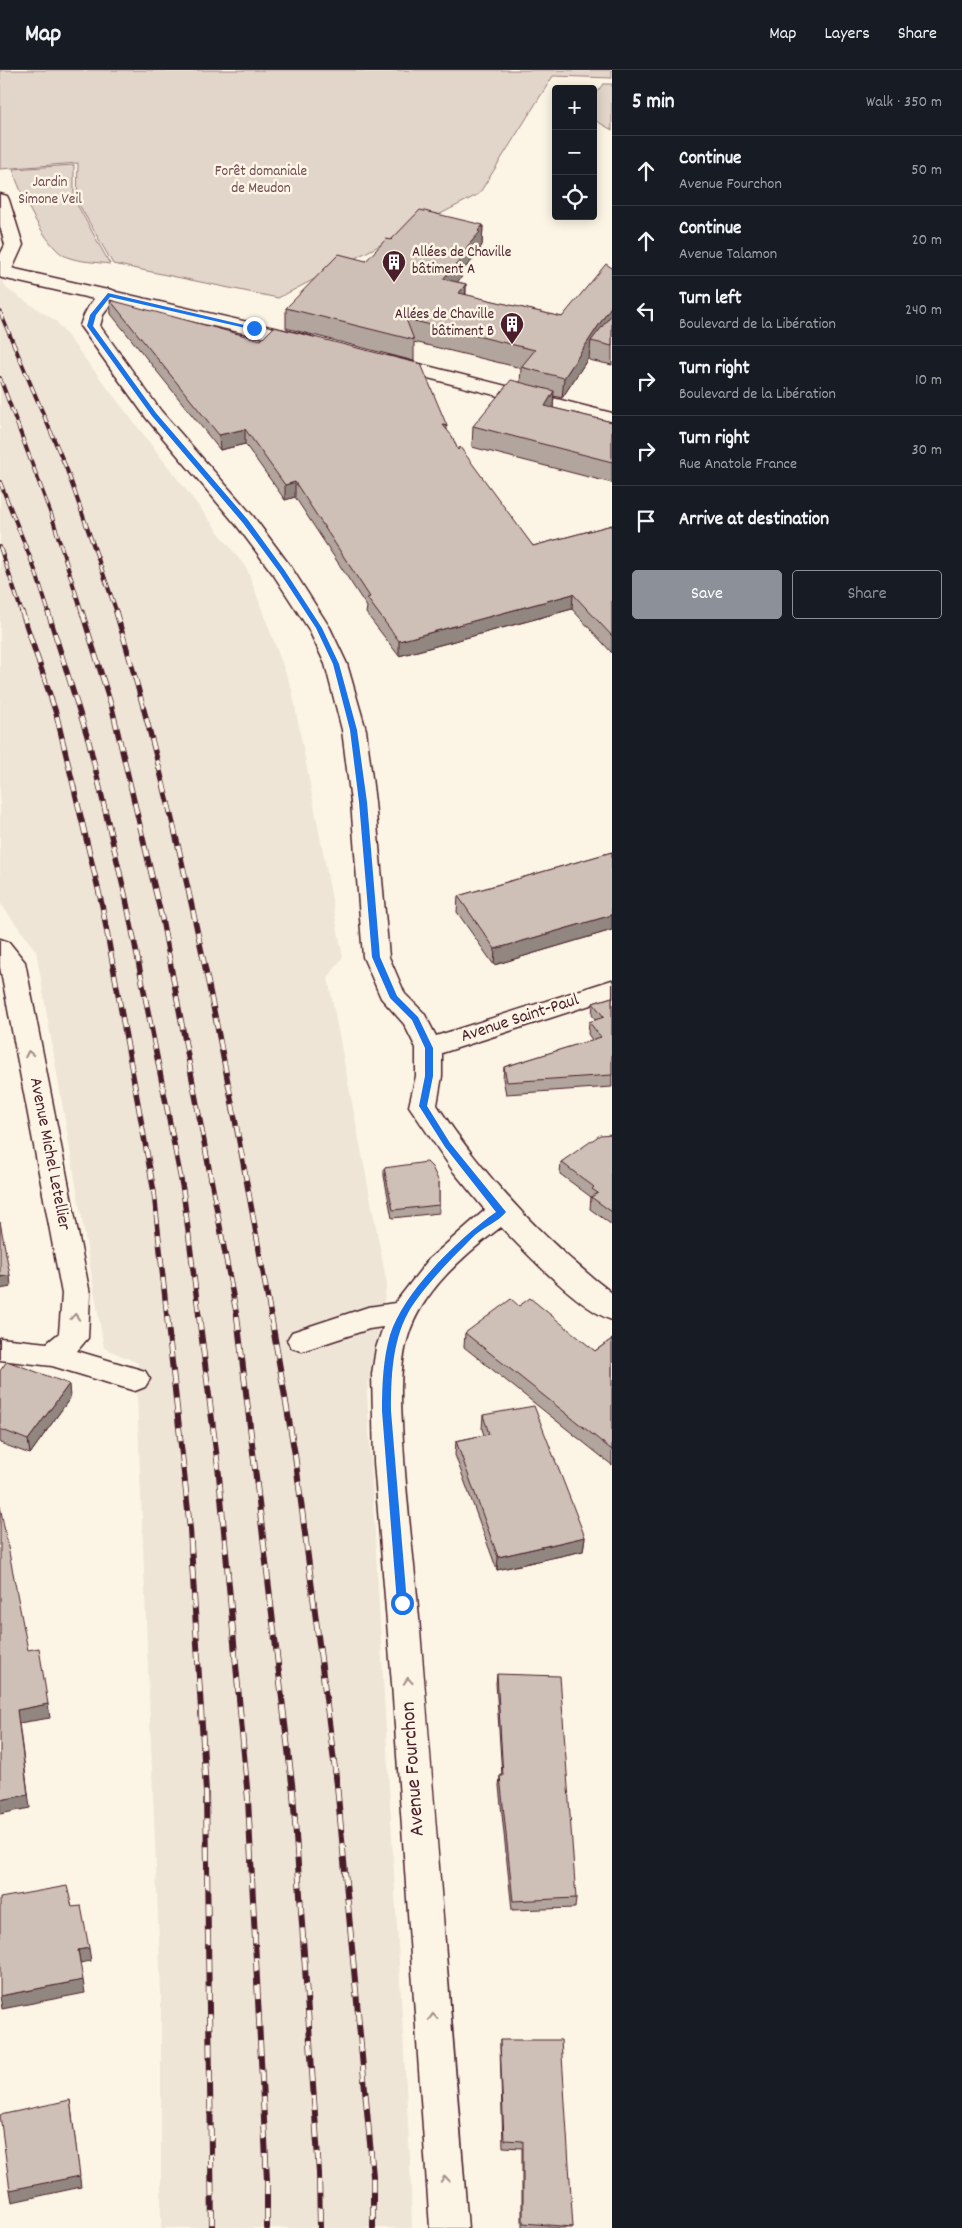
<!DOCTYPE html>
<html lang="en">
<head>
<meta charset="utf-8">
<style>
	body { margin:0; font-family:Dekko,sans-serif; background:#20242c; color:#f1f3f6 }
	.controls { position:absolute; right:15px; top:15px; display:grid; overflow:hidden; border-radius:5px; box-shadow:0 2px 12px #0003 }
	.controls button { width:45px; height:45px; display:grid; place-items:center; padding:0; border:0; border-bottom:1px solid #363941; background:#171b24; color:#f1f3f6; font:25px sans-serif }
	.stop { position:absolute; width:15px; height:15px; margin:-11px; border:4px solid #1a73e8; border-radius:50%; background:#fff }
	.stop.end { background:#1a73e8; border-color:#fff; box-shadow:0 1px 5px #0008 }
	.list { margin:0; padding:0; list-style:none }
	h2 { display:flex; justify-content:space-between; align-items:center; height:65px; margin:0; padding:0 20px; font-size:21px }
	h2 small { font-size:16px; font-weight:400; color:#9ea1a6 }
	.list li { display:grid; grid-template-columns:32px 1fr auto; gap:15px; align-items:center; box-sizing:border-box; height:70px; padding:0 20px; border-top:1px solid #363941 }
	.list b { display:block; font-size:19px; white-space:nowrap }
	.list p { margin:0; font-size:16px; white-space:nowrap; color:#9ea1a6 }
	.list em { font-size:16px; font-style:normal; color:#9ea1a6 }
	.actions { display:flex; gap:10px; padding:15px 20px }
	.actions a { flex:1; padding:11px 0; border:1px solid #8c9099; border-radius:5px; text-align:center; font-size:18px; color:#8c9099 }
	.actions .main { background:#8c9099; color:#fff }
	.icon { flex:none; width:28px; height:28px; fill:none; stroke:currentColor; stroke-width:2; stroke-linecap:round; stroke-linejoin:round }
	.map { position:relative; flex:none; width:612px; height:2158px; overflow:hidden }
	header { display:flex; align-items:center; gap:30px; box-sizing:border-box; height:70px; padding:0 25px; background:#171b24; border-bottom:1px solid #363941 }
	header strong { font-size:24px }
	nav { display:flex; gap:28px; margin-inline-start:auto; font-size:18px }
	main { display:flex }
	aside { flex:1; background:#171b24 }
	.map>svg:first-child { display:block }
</style>
</head>
<body>
<header>
<strong>Map</strong>
<nav><a>Map</a><a>Layers</a><a>Share</a></nav>
</header>
<main>
<div class="map">
<svg width="612" height="2158" viewBox="0 0 612 2158">
	<rect width="100%" height="100%" fill="#fcf5e5"/>
	<filter id="ink" filterUnits="userSpaceOnUse"><feTurbulence type="fractalNoise" baseFrequency=".02" numOctaves="2"/><feDisplacementMap in="SourceGraphic" scale="10" xChannelSelector="R" yChannelSelector="G"/><feConvolveMatrix kernelMatrix="1 2 1 2 8 2 1 2 1" color-interpolation-filters="sRGB"/></filter>
	<g filter="url(#ink)">
		<path fill="#eee5d7" d="M 0,205 L 7,219 L 56,251 L 247,499 L 292,620 L 343,887 L 328,908 L 387,1214 L 367,1322 L 410,2088 L 412,2158 L 161,2158 L 161,1924 L 137,1327 L 138,1293 L 104,1278 L 36,881 L 0,833 Z"/>
		<path fill="#e2d5ca" stroke="#967a7a" d="M 0,0 L 612,0 L 612,8 L 553,6 L 479,124 L 278,228 L 113,194 L 77,131 L 78,93 L 0,99 Z
			M 603,14 L 612,14 L 612,60 L 593,49 L 593,27 Z
			M 74,95 L 74,129 L 110,194 C 96,192 80,192 67,187 C 47,180 18,120 13,99 Z"/>
		<g fill="none" stroke-linecap="round" stroke-linejoin="round">
			<g stroke="#4a1f2b" stroke-width="3">
				<path id="minor" d="M 0,124 L 7,126 L 9,130 L 23,175 L 9,206 L 0,207 L 0,185 L 5,175 L 0,156 Z
					M 108,219 L 115,221 L 118,225 L 103,245 L 100,256 L 161,341 L 253,446 L 291,497 L 330,558 L 347,594 L 366,660 L 375,732 L 389,887 L 405,924 L 424,943 L 436,966 L 612,910 L 612,928 L 442,983 L 442,1006 L 437,1035 C 485,1108 543,1170 612,1223 L 612,1250 C 580,1240 525,1182 501,1157 C 465,1184 421,1222 408,1267 C 398,1301 401,1337 403,1371 C 406,1431 414,1489 419,1548 C 436,1751 451,1955 468,2158 L 430,2158 L 392,1614 L 374,1392 L 372,1304 L 376,1278 L 383,1257 L 369,1259 L 302,1281 L 292,1278 L 287,1270 L 292,1262 L 368,1237 L 395,1233 L 429,1189 L 485,1140 L 453,1101 L 409,1036 L 416,1006 L 416,978 L 404,954 L 381,928 L 363,887 L 351,732 L 342,660 L 325,594 L 308,558 L 273,504 L 237,456 L 147,349 L 80,256 C 84,243 94,223 108,219 Z
					M 0,869 L 9,872 L 25,892 L 90,1224 L 88,1268 L 77,1281 L 145,1301 L 150,1309 L 145,1317 L 135,1321 L 52,1296 L 0,1290 L 0,1268 L 47,1273 L 59,1263 L 62,1224 L 0,897 Z"/>
			</g>
			<g stroke="#4a1f2b" stroke-width="3">
				<path id="secondary" d="M 2,196 L 305,265 L 312,267 L 315,271 L 312,275 L 305,277 L 2,208 L 0,207 L 0,197 Z
					M 388,286 L 612,343 L 612,355 L 381,296 L 378,292 L 381,288 Z"/>
			</g>
			<use href="#minor" fill="#fcf5e5" fill-rule="evenodd"/>
			<use href="#secondary" fill="#fcf5e5" fill-rule="evenodd"/>
			<g stroke="#4a1f2b" stroke-width="4">
				<path id="rail-far2" d="M 0,242 L 67,400 L 117,543
					M 0,308 L 52,447 L 82,543
					M 0,412 L 35,500 L 49,543
					M 0,477 L 22,543"/>
			</g>
			<g stroke="#4a1f2b" stroke-width="5.5">
				<path id="rail-far1" d="M 22,542 L 56,643 L 102,835 L 154,1122 L 167,1247
					M 48,542 L 89,672 L 126,829 L 183,1120 L 199,1247
					M 82,542 L 112,638 L 162,849 L 237,1247
					M 116,542 C 186,773 229,1010 271,1247"/>
			</g>
			<g stroke="#4a1f2b" stroke-width="6">
				<path id="rail" d="M 167,1246 L 190,1459 L 206,1722 L 212,2158
					M 199,1246 L 219,1405 L 248,1729 L 267,2110 L 267,2158
					M 237,1246 L 293,1722 L 319,2103 L 320,2158
					M 271,1246 L 295,1385 L 337,1715 L 373,2106 L 373,2158"/>
			</g>
			<use href="#rail-far2" stroke="#fcf5e5" stroke-width="2.5" stroke-dasharray="8" stroke-linecap="butt"/>
			<use href="#rail-far1" stroke="#fcf5e5" stroke-width="4" stroke-dasharray="11" stroke-linecap="butt"/>
			<use href="#rail" stroke="#fcf5e5" stroke-width="4.5" stroke-dasharray="14" stroke-linecap="butt"/>
		</g>
		<path fill="#b2a59d" stroke="#4a1f2b" d="M 483,155 L 482,175 L 480,178 L 480,182 L 461,202 L 461,208 L 457,212 L 466,214 L 466,225 L 562,247 L 612,198 L 612,295 L 589,290 L 589,287 L 562,328 L 554,326 L 553,338 L 612,352 L 612,413 L 472,377 L 473,356 L 520,313 L 521,298 L 414,272 L 414,291 L 286,258 L 286,238 L 366,191 Z
			M 110,230 L 447,356 L 447,360 L 458,380 L 533,476 L 612,455 L 612,583 L 572,539 L 399,586 L 366,543 L 367,537 L 295,427 L 285,430 L 245,374 L 220,380 L 111,244 Z
			M 612,782 L 612,860 L 494,895 L 457,842 L 458,826 Z
			M 612,927 L 612,1017 L 506,1024 L 503,1009 L 504,997 L 592,970 L 588,964 L 589,952 L 596,950 L 592,945 L 593,933 Z
			M 612,1064 L 612,1155 L 590,1139 L 591,1127 L 560,1104 L 561,1092 Z
			M 384,1098 L 439,1112 L 439,1143 L 392,1148 L 384,1106 Z
			M 519,1236 L 595,1281 L 612,1269 L 612,1395 L 464,1277 L 465,1263 Z
			M 0,1301 L 70,1328 L 30,1384 L 0,1373 Z
			M 483,1345 L 585,1467 L 583,1481 L 497,1500 L 455,1385 L 456,1371 L 484,1365 L 482,1359 Z
			M 497,1604 L 576,1828 L 575,1838 L 512,1840 L 499,1716 L 500,1706 L 502,1706 L 496,1613 Z
			M 500,1970 L 573,2157 L 572,2158 L 522,2158 L 522,2078 L 503,2077 L 500,1977 Z"/>
		<path fill="#918680" stroke="#4a1f2b" d="M 483,155 L 482,175 L 480,178 L 480,182 L 461,202 L 461,208 L 442,229 L 443,209 L 458,187 L 478,161 Z
			M 466,214 L 465,234 L 459,223 Z
			M 612,235 L 612,252 L 591,271 L 589,287 L 562,328 L 564,308 Z
			M 554,321 L 553,342 L 545,336 Z
			M 245,359 L 245,374 L 220,380 L 219,365 Z
			M 295,412 L 295,427 L 285,430 L 285,415 Z
			M 573,524 L 572,539 L 399,586 L 399,571 Z
			M 612,845 L 612,860 L 494,895 L 495,879 Z
			M 10,1205 L 11,1217 L 0,1219 L 0,1207 Z
			M 69,1314 L 70,1328 L 30,1384 L 28,1370 Z
			M 585,1467 L 583,1481 L 497,1500 L 498,1487 Z
			M 48,1634 L 50,1648 L 19,1653 L 30,1738 L 0,1744 L 0,1730 L 17,1640 Z
			M 89,1878 L 91,1891 L 80,1893 L 78,1880 Z
			M 83,1910 L 85,1923 L 2,1939 L 0,1926 Z
			M 70,2030 L 81,2117 L 12,2132 L 10,2120 Z"/>
		<path fill="#cfc0b7" stroke="#4a1f2b" d="M 420,140 L 483,155 L 478,161 L 480,162 L 458,187 L 462,188 L 443,209 L 466,214 L 459,223 L 562,247 L 606,194 L 612,198 L 612,235 L 564,308 L 521,297 L 535,280 L 406,249 L 414,270 L 286,238 L 339,184 L 366,191 L 386,169 L 391,170 Z
			M 110,230 L 261,270 L 274,257 L 421,294 L 447,356 L 443,355 L 452,366 L 458,380 L 460,377 L 533,476 L 612,455 L 612,566 L 573,524 L 399,571 L 367,528 L 370,527 L 295,412 L 285,415 L 245,359 L 219,365 Z
			M 612,244 L 612,276 L 591,271 Z
			M 511,310 L 554,321 L 545,336 L 612,352 L 612,392 L 473,356 Z
			M 612,782 L 612,845 L 495,879 L 458,826 Z
			M 612,927 L 612,1005 L 507,1012 L 504,997 L 601,967 L 589,952 L 604,947 L 593,933 Z
			M 612,1064 L 612,1142 L 591,1127 L 598,1123 L 592,1119 L 594,1117 L 561,1092 L 600,1065 Z
			M 427,1092 L 432,1097 L 439,1112 L 439,1135 L 393,1140 L 384,1098 Z
			M 0,1152 L 10,1205 L 0,1207 Z
			M 530,1228 L 595,1281 L 612,1269 L 612,1380 L 465,1263 L 511,1229 L 519,1236 Z
			M 7,1291 L 69,1314 L 28,1370 L 0,1359 L 0,1301 Z
			M 534,1336 L 585,1467 L 498,1487 L 456,1371 L 489,1364 L 483,1345 Z
			M 0,1436 L 28,1580 L 39,1578 L 48,1634 L 17,1640 L 28,1725 L 0,1730 Z
			M 497,1604 L 560,1606 L 576,1828 L 513,1831 L 500,1706 L 503,1706 Z
			M 67,1816 L 72,1837 L 81,1836 L 89,1878 L 78,1880 L 83,1910 L 0,1926 L 0,1828 Z
			M 500,1970 L 561,1970 L 573,2157 L 523,2153 L 523,2071 L 504,2070 Z
			M 70,2030 L 80,2106 L 10,2120 L 0,2045 Z"/>
		<defs><path id="oneway-chevron" d="M-2-3.5L2.5 0L-2 3.5" fill="none" stroke-width="1.6" stroke-linecap="round" stroke-linejoin="round" transform="scale(1.25)"/></defs>
		<g stroke="#a38a88">
			<use href="#oneway-chevron" transform="translate(29 984) rotate(-101)"/>
			<use href="#oneway-chevron" transform="translate(75 1247) rotate(-86)"/>
			<use href="#oneway-chevron" transform="translate(408 1611) rotate(-94)"/>
			<use href="#oneway-chevron" transform="translate(433 1947) rotate(-94)"/>
			<use href="#oneway-chevron" transform="translate(445 2109) rotate(-94)"/>
		</g>
	</g>
	<path fill="#1a73e8" d="M 108,223 L 257,258 L 254,260 L 110,227 L 96,245 L 93,256 L 156,343 L 248,450 L 285,501 L 322,558 L 339,594 L 357,660 L 367,732 L 380,887 L 397,926 L 418,947 L 433,978 L 433,1006 L 427,1036 L 450,1073 L 506,1142 C 498,1152 484,1157 475,1165 C 455,1185 421,1219 408,1243 C 392,1272 391,1309 391,1341 L 407,1533 L 402,1537 L 397,1533 L 382,1341 C 382,1316 383,1289 390,1265 C 404,1221 459,1168 496,1142 L 445,1077 L 419,1036 L 425,1006 L 425,978 L 412,950 L 390,928 L 372,887 L 359,732 L 350,660 L 333,594 L 316,558 L 280,503 L 243,453 L 152,346 L 87,256 L 90,245 Z"/>
	<defs>
		<g id="building-pin" transform="scale(1.25)"><path d="M0 17L-7.5 6A9.5 9.5 0 1 1 7.5 6Z" fill="#4a1f2b" stroke="#fcf5e5"/><path d="M-4-6H4V6H1V3H-1V6H-4ZM-2.5-4.3h1.7v1.8h-1.7ZM.8-4.3h1.7v1.8H.8ZM-2.5-1h1.7V.8h-1.7ZM.8-1h1.7V.8H.8Z" fill="#fff"/></g>
	</defs>
	<g fill-rule="evenodd">
		<use href="#building-pin" x="394" y="192"/>
		<use href="#building-pin" x="512" y="254"/>
	</g>
	<g text-anchor="middle" dominant-baseline="central" stroke-width="5" stroke-linejoin="round" paint-order="stroke">
		<g font-size="15" fill="#704c53" stroke="#fcf5e5">
			<text x="261" y="102">Forêt domaniale<tspan x="261" dy="17">de Meudon</tspan></text>
			<text x="50" y="113">Jardin<tspan x="50" dy="17">Simone Veil</tspan></text>
		</g>
		<g font-size="15" fill="#4a1f2b" stroke="#fcf5e5" text-anchor="start">
			<text x="412" y="183">Allées de Chaville<tspan x="412" dy="17">bâtiment A</tspan></text>
			<text x="494" y="245" text-anchor="end">Allées de Chaville<tspan x="494" dy="17">bâtiment B</tspan></text>
		</g>
		<g font-size="18" fill="#4a1f2b" stroke="#fcf5e5">
			<text transform="translate(520 949) rotate(-18)">Avenue Saint-Paul</text>
			<text transform="translate(49 1084) rotate(79)">Avenue Michel Letellier</text>
		</g>
		<g font-size="21" fill="#4a1f2b" stroke="#fcf5e5">
			<text transform="translate(414 1699) rotate(-94)">Avenue Fourchon</text>
		</g>
	</g>
</svg>
<div class="controls">
<button>+</button>
<button>−</button>
<button><svg class="icon" aria-label="locate" viewBox="0 0 24 24"><circle cx="12" cy="12" r="6"/><path d="M12 2v4M12 18v4M2 12h4M18 12h4"/></svg></button>
</div>
<div class="stop" style="left:402px;top:1533px"></div>
<div class="stop end" style="left:254px;top:258px"></div>
</div>
<aside>
<h2>5 min<small>Walk · 350 m</small></h2>
<ul class="list">
<li><svg class="icon" aria-label="ahead" viewBox="0 0 24 24"><path d="M12 20V5M6 11l6-6 6 6"/></svg><div><b>Continue</b><p>Avenue Fourchon</p></div><em>50 m</em></li>
<li><svg class="icon" aria-label="ahead" viewBox="0 0 24 24"><path d="M12 20V5M6 11l6-6 6 6"/></svg><div><b>Continue</b><p>Avenue Talamon</p></div><em>20 m</em></li>
<li><svg class="icon" aria-label="left" viewBox="0 0 24 24"><path d="M17 20v-9H6M10 6l-5 5 5 5"/></svg><div><b>Turn left</b><p>Boulevard de la Libération</p></div><em>240 m</em></li>
<li><svg class="icon" aria-label="right" viewBox="0 0 24 24"><path d="M7 20v-9h11M14 6l5 5-5 5"/></svg><div><b>Turn right</b><p>Boulevard de la Libération</p></div><em>10 m</em></li>
<li><svg class="icon" aria-label="right" viewBox="0 0 24 24"><path d="M7 20v-9h11M14 6l5 5-5 5"/></svg><div><b>Turn right</b><p>Rue Anatole France</p></div><em>30 m</em></li>
<li><svg class="icon" aria-label="arrive" viewBox="0 0 24 24"><path d="M6 21V4h12l-3 4 3 4H6"/></svg><div><b>Arrive at destination</b></div></li>
</ul>
<div class="actions"><a class="main">Save</a><a>Share</a></div>
</aside>
</main>
</body>
</html>
